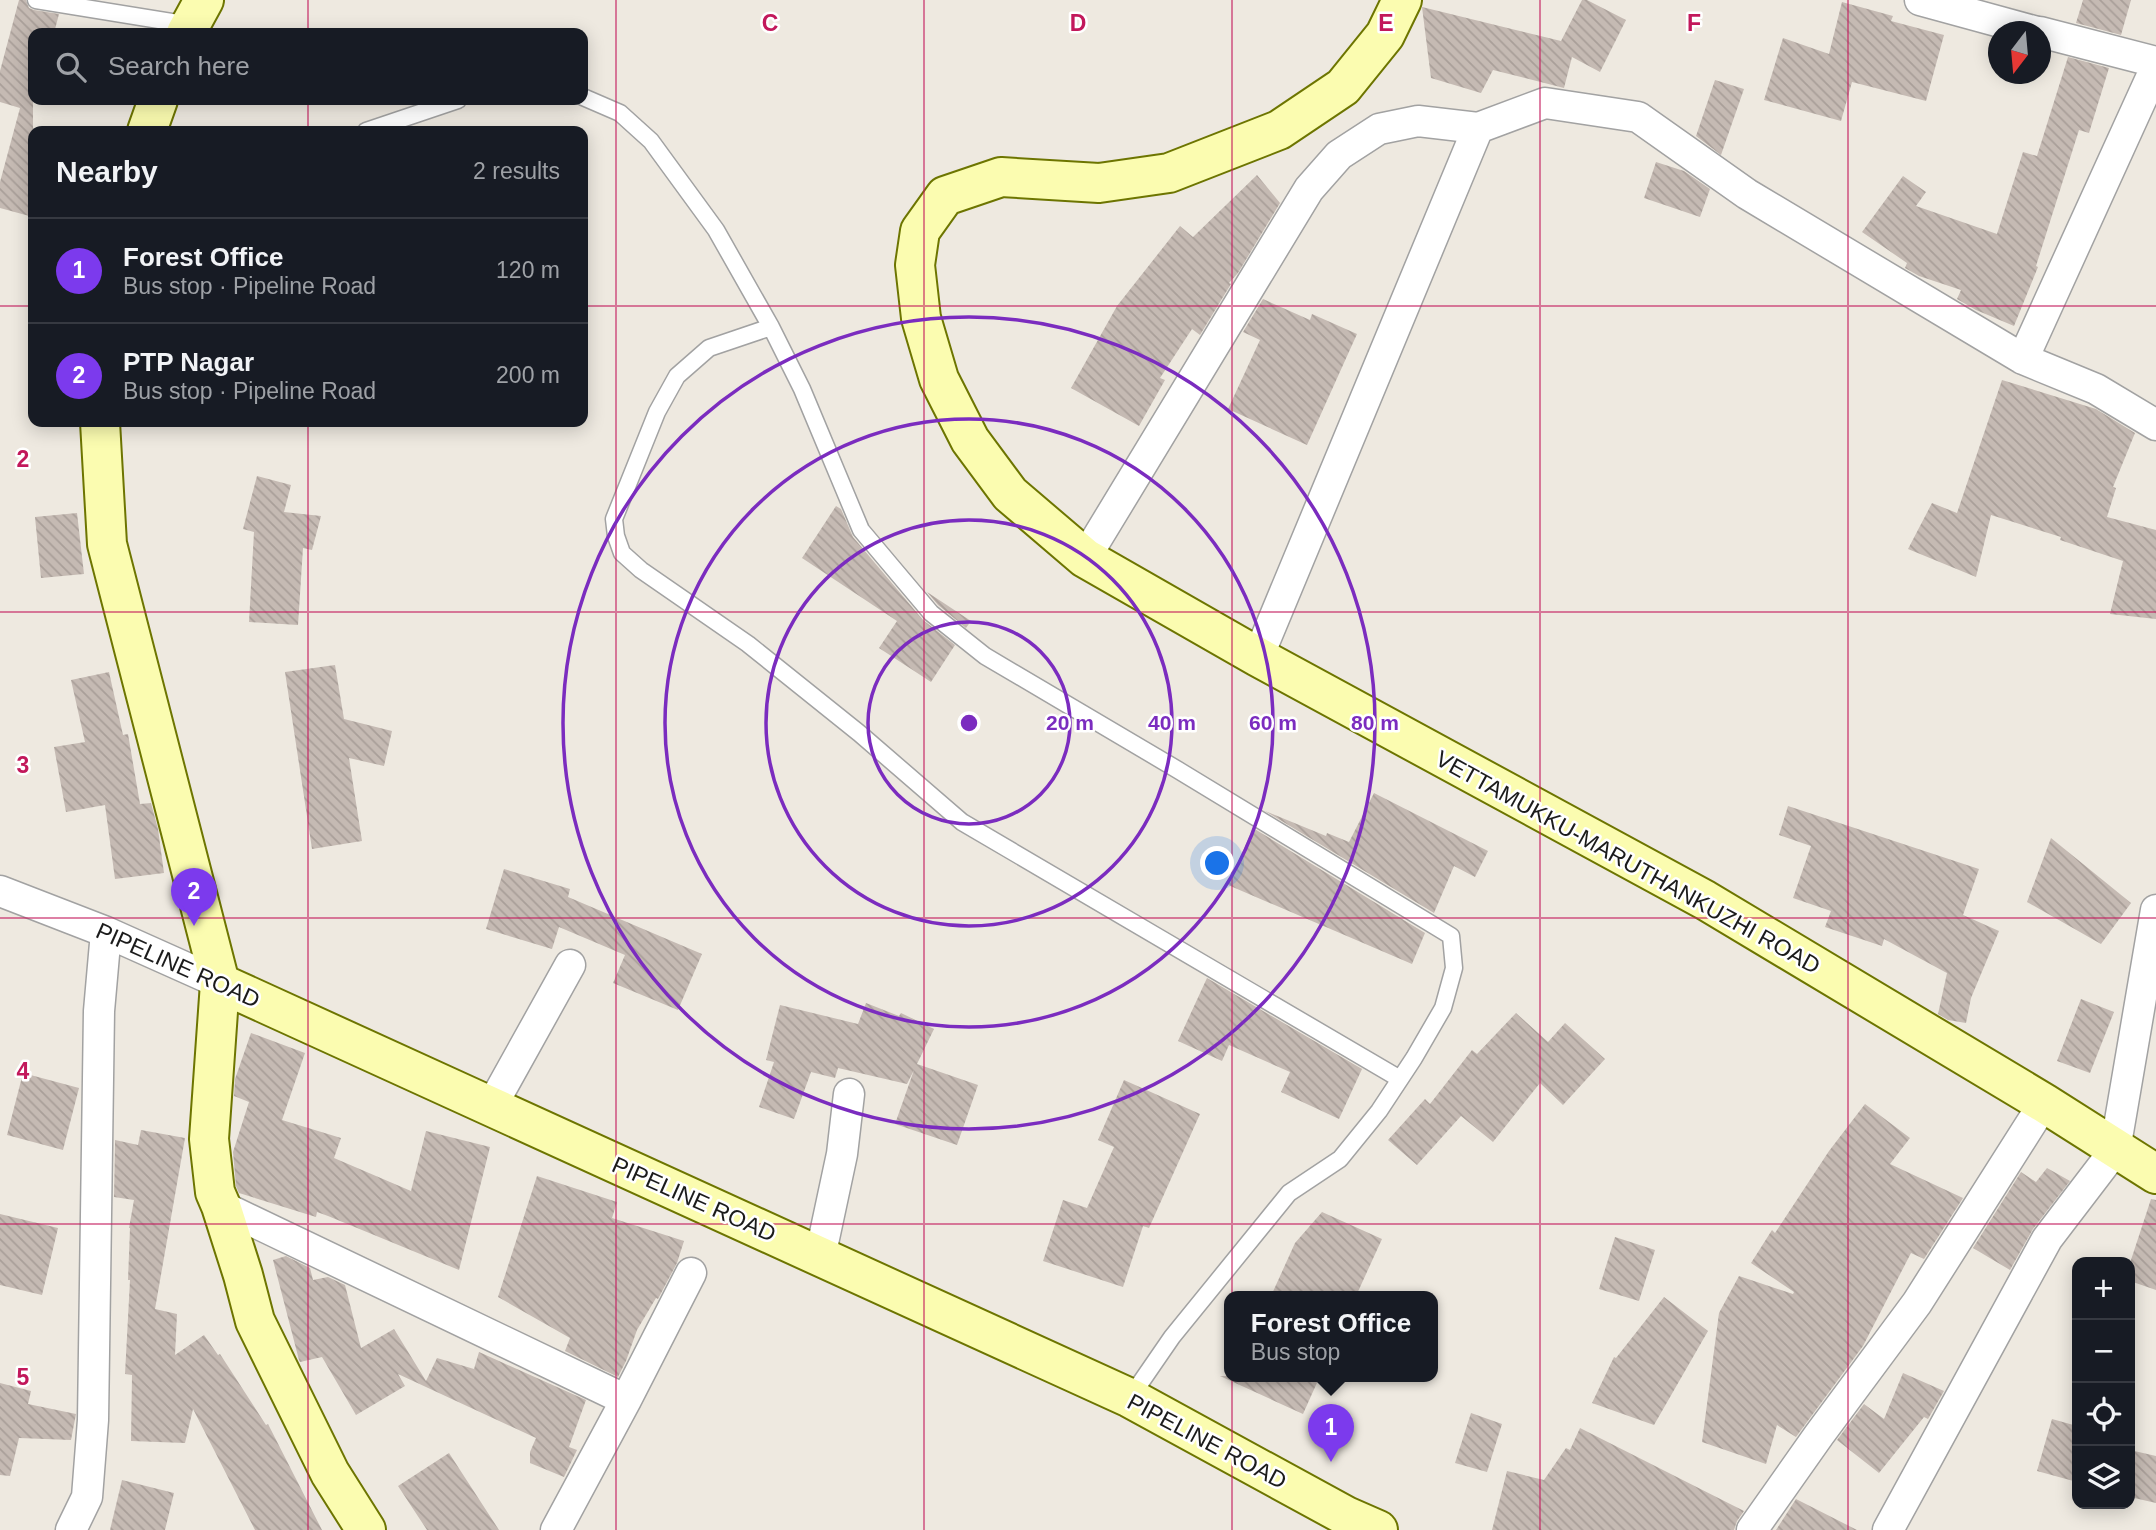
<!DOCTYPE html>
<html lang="en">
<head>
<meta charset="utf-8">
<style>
	body { margin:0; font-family:Arial,sans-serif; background:#20242c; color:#f1f3f6 }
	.controls { position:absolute; right:21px; bottom:21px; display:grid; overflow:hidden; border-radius:14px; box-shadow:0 4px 18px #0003 }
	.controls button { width:63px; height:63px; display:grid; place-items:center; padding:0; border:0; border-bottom:2px solid #363941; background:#171b24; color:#f1f3f6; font:35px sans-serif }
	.compass { position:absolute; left:1988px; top:21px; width:63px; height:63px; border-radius:50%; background:#171b24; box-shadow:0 4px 18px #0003; rotate:196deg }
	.you { position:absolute; left:1218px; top:864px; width:24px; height:24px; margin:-18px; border:5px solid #fff; border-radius:50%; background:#1a73e8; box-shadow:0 0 0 10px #1a73e833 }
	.badge { display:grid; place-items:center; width:46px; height:46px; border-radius:50%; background:#7c3aed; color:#fff; font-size:23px; font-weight:700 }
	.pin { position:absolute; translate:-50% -58px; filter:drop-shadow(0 2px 4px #0008) }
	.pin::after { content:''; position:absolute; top:37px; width:24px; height:21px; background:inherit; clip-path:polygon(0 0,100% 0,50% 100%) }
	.popup { position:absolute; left:1224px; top:1291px; width:214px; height:91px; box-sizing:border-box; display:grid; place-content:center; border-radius:14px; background:#171b24; filter:drop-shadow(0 2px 5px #0005); font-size:23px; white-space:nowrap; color:#9ea1a6 }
	.popup b { font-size:26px; color:#f1f3f6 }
	.popup::after { content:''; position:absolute; left:50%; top:100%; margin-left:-14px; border:14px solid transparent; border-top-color:#171b24 }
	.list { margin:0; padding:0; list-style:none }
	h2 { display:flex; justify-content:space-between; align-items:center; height:91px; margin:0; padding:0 28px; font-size:30px }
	h2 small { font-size:23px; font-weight:400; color:#9ea1a6 }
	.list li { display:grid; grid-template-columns:46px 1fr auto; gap:21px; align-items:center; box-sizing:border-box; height:105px; padding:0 28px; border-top:2px solid #363941 }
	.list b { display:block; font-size:26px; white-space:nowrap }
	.list p { margin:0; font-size:23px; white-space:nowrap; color:#9ea1a6 }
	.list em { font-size:23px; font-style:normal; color:#9ea1a6 }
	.icon { flex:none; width:38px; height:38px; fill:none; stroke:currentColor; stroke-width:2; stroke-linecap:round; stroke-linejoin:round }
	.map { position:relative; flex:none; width:2156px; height:1530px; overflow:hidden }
	.search { position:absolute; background:#171b24; box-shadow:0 4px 18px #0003; left:28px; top:28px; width:560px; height:77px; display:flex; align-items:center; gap:18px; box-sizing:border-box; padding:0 24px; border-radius:14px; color:#9ea1a6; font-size:26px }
	.panel { position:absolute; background:#171b24; box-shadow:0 4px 18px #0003; left:28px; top:126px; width:560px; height:301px; border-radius:14px }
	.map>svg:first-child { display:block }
</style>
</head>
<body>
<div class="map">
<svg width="2156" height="1530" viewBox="0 0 2156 1530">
	<defs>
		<pattern id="building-back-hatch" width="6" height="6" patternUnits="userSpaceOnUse" patternTransform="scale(1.75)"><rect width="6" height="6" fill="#c5bab3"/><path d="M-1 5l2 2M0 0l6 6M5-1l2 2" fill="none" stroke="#a99f99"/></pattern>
	</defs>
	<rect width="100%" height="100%" fill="#eee9e0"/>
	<path fill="url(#building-back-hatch)" d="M 19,0 L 26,0 L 29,8 L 34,10 L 59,14 L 54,33 L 33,33 L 33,217 L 0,208 L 0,182 L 20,108 L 0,102 L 0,71 Z
		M 1582,0 L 1587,0 L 1626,20 L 1600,72 L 1572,57 L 1564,88 L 1493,70 L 1481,93 L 1431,78 L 1422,7 L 1561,41 Z
		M 2083,0 L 2131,0 L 2121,35 L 2076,23 Z
		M 1842,2 L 1893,16 L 1891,21 L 1944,35 L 1926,101 L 1852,82 L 1841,121 L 1764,100 L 1783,38 L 1829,54 Z
		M 2068,57 L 2109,68 L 2089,133 L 2079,130 L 2036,266 L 2038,267 L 2014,326 L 1976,310 L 1957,299 L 1961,290 L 1919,276 L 1905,268 L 1907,263 L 1862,232 L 1903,176 L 1926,192 L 1916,206 L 1997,234 L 2023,152 L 2037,156 Z
		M 1715,80 L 1744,89 L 1721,155 L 1696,136 Z
		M 1656,162 L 1684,171 L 1710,189 L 1700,217 L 1644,198 Z
		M 1257,175 L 1280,203 L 1238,273 L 1229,283 L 1231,284 L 1200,335 L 1192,329 L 1160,378 L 1165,380 L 1139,426 L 1071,388 L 1117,306 L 1180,226 L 1193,237 Z
		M 1263,299 L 1310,320 L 1312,314 L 1357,334 L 1307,445 L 1228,409 L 1260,340 L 1243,332 Z
		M 2002,380 L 2096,409 L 2135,433 L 2113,487 L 2116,488 L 2107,517 L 2156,530 L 2156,619 L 2110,614 L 2123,561 L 2060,540 L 2061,537 L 1991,515 L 1976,577 L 1908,549 L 1932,503 L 1957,513 Z
		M 257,476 L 291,485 L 284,512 L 321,516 L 312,550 L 303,548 L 298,625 L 249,622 L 254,532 L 243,529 Z
		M 836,506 L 841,509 L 853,537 L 923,620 L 955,645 L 931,682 L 879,648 L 897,621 L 802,558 Z
		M 77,513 L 84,574 L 41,578 L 35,517 Z
		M 927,592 L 971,621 L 966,628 L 938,605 Z
		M 335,665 L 344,719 L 392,731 L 384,766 L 349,758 L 362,841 L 312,849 L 285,672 Z
		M 109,672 L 123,735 L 128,734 L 140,804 L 151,803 L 158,829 L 164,873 L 115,879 L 105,805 L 66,812 L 54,747 L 85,742 L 71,680 Z
		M 1374,793 L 1488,851 L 1475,877 L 1454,866 L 1434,913 L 1265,811 L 1326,836 L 1327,833 L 1349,842 Z
		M 1788,806 L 1979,869 L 1963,915 L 1999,931 L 1971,998 L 1966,1023 L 1948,1020 L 1938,1014 L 1947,973 L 1945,972 L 1884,939 L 1882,946 L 1825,927 L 1831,911 L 1793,898 L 1811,846 L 1779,835 Z
		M 1253,828 L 1425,933 L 1412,964 L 1228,885 Z
		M 2051,838 L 2131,903 L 2101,944 L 2027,902 Z
		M 504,869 L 570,889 L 568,897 L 702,954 L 678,1010 L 613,983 L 625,955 L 559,927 L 552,949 L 486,929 Z
		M 1207,978 L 1362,1069 L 1339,1119 L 1281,1092 L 1290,1072 L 1229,1045 L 1222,1061 L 1178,1041 Z
		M 2081,999 L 2114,1012 L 2090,1073 L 2057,1061 Z
		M 866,1003 L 899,1016 L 901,1013 L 934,1029 L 917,1064 L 978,1085 L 957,1145 L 895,1124 L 914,1070 L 907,1084 L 838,1068 L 835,1078 L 811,1072 L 794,1119 L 759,1107 L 774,1062 L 766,1060 L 780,1005 L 858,1024 Z
		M 1516,1013 L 1548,1042 L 1565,1023 L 1605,1059 L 1563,1105 L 1540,1083 L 1493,1142 L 1461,1116 L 1417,1165 L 1388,1140 L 1425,1099 L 1430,1104 L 1472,1050 L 1477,1054 Z
		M 251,1033 L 305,1053 L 282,1120 L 341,1138 L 334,1158 L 411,1191 L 426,1131 L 490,1147 L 459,1270 L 328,1216 L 317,1212 L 316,1217 L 239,1193 L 236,1186 L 233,1152 L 249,1102 L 234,1096 L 235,1079 Z
		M 23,1073 L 79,1088 L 63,1150 L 7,1135 Z
		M 1124,1080 L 1200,1114 L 1149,1228 L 1143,1226 L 1123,1287 L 1043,1261 L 1063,1200 L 1087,1208 L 1114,1147 L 1098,1140 Z
		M 1865,1104 L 1910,1138 L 1890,1164 L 1963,1198 L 1924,1259 L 1911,1253 L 1863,1346 L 1796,1437 L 1777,1425 L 1766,1464 L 1702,1442 L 1719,1313 L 1739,1276 L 1793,1294 L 1794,1292 L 1751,1263 L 1772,1230 L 1775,1233 L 1829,1151 Z
		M 141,1130 L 185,1138 L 155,1309 L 177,1314 L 175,1355 L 204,1335 L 218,1355 L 220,1354 L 266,1425 L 268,1424 L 322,1530 L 255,1530 L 193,1409 L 185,1443 L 131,1441 L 132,1375 L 125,1374 L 130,1280 L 128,1280 L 130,1228 L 129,1228 L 134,1200 L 114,1197 L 115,1145 L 115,1140 L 138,1145 Z
		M 2047,1168 L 2070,1181 L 2033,1229 L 2010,1270 L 1973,1248 L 2021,1172 L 2036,1182 Z
		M 537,1176 L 617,1202 L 612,1218 L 684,1241 L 677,1263 L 658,1299 L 656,1298 L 637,1330 L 626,1361 L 618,1377 L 565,1351 L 570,1338 L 498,1297 Z
		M 2151,1199 L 2156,1200 L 2156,1290 L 2130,1281 L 2130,1263 Z
		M 1322,1212 L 1382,1239 L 1356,1296 L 1271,1296 L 1295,1243 Z
		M 0,1214 L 58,1228 L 42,1295 L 0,1285 Z
		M 1615,1237 L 1655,1250 L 1639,1301 L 1599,1289 Z
		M 286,1256 L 310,1268 L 313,1280 L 328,1277 L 345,1285 L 361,1348 L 394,1329 L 426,1381 L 437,1358 L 474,1369 L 479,1352 L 586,1400 L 569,1447 L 577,1450 L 564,1477 L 530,1463 L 530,1452 L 536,1438 L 398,1374 L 405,1386 L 356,1415 L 322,1357 L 300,1362 L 299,1360 L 273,1260 Z
		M 1664,1297 L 1708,1331 L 1654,1425 L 1592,1403 L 1614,1357 L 1616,1358 Z
		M 1903,1373 L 1944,1391 L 1928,1419 L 1924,1417 L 1879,1473 L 1837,1440 L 1864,1404 L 1884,1419 Z
		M 1220,1376 L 1320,1376 L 1303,1414 Z
		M 0,1383 L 31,1391 L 28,1404 L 76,1414 L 71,1440 L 19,1438 L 10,1476 L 0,1475 Z
		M 1471,1413 L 1502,1424 L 1487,1472 L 1455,1463 Z
		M 2052,1419 L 2077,1426 L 2077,1482 L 2037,1471 Z
		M 1580,1428 L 1744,1511 L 1737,1521 L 1734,1530 L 1492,1530 L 1507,1471 L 1544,1480 L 1566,1448 L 1570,1450 Z
		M 2130,1450 L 2156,1456 L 2156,1503 L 2130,1497 Z
		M 449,1453 L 499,1530 L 427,1530 L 398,1486 Z
		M 122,1480 L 174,1493 L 165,1530 L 110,1530 Z
		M 1796,1499 L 1857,1530 L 1776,1530 Z"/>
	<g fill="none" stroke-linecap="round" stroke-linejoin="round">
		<g stroke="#a2a2a2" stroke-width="19">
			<path id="lane" d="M 36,0 L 190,25
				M 583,97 L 620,113 L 651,141 L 716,230 L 771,327 L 802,389 L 861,530 L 931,613 L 985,656 L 1178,770 L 1451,936 L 1454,968 L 1443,1008 L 1414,1058 L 1379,1111 L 1340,1159 L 1289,1193 L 1172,1337 L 1130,1398
				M 366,131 L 458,100
				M 771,327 L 709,348 L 677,376 L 657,412 L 614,519 L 616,536 L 622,553 L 641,570 L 748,644 L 859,733 L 962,822 L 1400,1079"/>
		</g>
		<g stroke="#a2a2a2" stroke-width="33">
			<path id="street" d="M 1920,0 L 2037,32
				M 2040,32 L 2156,62
				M 2023,359 L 2156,67
				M 1085,558 L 1309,189 L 1339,155 L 1379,129 L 1418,121 L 1478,128 L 1545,103 L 1638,117 L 1747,194 L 2023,359 L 2096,389 L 2156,425
				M 1258,657 L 1478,128
				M 0,891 L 106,932 L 220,983
				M 491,1107 L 570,965
				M 221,1206 L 626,1400
				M 820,1257 L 842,1154 L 849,1094
				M 71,1530 L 87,1497 L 93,1420 L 99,1011 L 106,932
				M 556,1530 L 626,1400 L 691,1273
				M 1752,1530 L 1819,1435 L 1917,1303 L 2044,1103
				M 1888,1530 L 2047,1239 L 2115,1150 L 2156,910"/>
		</g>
		<g stroke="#6d7500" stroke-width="42">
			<path id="secondary" d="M 1402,0 L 1385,35 L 1343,87 L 1279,130 L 1169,173 L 1099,183 L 1001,177 L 945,196 L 920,231 L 915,265 L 921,318 L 939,379 L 970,440 L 1010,494 L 1085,558 L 1258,657 L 1705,900 L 2044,1103 L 2156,1174
				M 186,33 L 204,0
				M 147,131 L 158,100
				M 100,422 L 107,544 L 220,983 L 209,1139 L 215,1192 L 221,1206 L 243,1275 L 255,1321 L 330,1473 L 366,1530
				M 220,983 L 1130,1398 L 1346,1516 L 1378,1530"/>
		</g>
		<use href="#lane" stroke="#fff" stroke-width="16"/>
		<use href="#street" stroke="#fff" stroke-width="30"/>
		<use href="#secondary" stroke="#fbfcb0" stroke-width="38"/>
	</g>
	<path fill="none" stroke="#c2185b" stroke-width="2" stroke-opacity="0.55" d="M 308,0 L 308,33M 616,0 L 616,1530M 924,0 L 924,1530M 1232,0 L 1232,1530M 1540,0 L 1540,1530M 1848,0 L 1848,1530M 308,100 L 308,131M 0,306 L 33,306M 583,306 L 2156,306M 308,422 L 308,1530M 0,612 L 2156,612M 0,918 L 2156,918M 0,1224 L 2156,1224"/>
	<g fill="none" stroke="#7b2cbf" stroke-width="3.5">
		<circle cx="969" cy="723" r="101"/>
		<circle cx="969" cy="723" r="203"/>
		<circle cx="969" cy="723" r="304"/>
		<circle cx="969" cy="723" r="406"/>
	</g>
	<g text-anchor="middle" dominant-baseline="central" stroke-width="5" stroke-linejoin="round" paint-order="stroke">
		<g font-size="23" fill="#1b1b1b" stroke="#fff">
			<text transform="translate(1628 862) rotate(29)">VETTAMUKKU-MARUTHANKUZHI ROAD</text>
			<text transform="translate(178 965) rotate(24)">PIPELINE ROAD</text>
			<text transform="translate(694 1199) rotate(24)">PIPELINE ROAD</text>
			<text transform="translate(1207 1441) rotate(28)">PIPELINE ROAD</text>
		</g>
	</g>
	<g font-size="23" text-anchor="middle" font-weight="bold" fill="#c2185b" stroke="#fff" stroke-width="5" stroke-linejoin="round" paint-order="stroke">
		<text x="770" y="31">C</text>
		<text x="1078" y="31">D</text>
		<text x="1386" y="31">E</text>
		<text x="1694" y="31">F</text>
		<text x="23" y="467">2</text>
		<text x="23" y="773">3</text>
		<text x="23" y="1079">4</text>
		<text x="23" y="1385">5</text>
	</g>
	<circle cx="969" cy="723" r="10" fill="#7b2cbf" stroke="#fff" stroke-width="3.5"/>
	<g font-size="21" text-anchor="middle" font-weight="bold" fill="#7b2cbf" stroke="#fff" stroke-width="5" stroke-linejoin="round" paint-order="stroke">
		<text x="1070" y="730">20 m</text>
		<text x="1172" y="730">40 m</text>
		<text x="1273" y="730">60 m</text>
		<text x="1375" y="730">80 m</text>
	</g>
</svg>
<div class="controls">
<button>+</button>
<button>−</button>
<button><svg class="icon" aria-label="locate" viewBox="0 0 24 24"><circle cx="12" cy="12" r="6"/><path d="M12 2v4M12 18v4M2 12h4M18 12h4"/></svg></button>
<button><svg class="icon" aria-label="layers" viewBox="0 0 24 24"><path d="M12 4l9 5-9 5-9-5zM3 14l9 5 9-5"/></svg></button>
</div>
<svg class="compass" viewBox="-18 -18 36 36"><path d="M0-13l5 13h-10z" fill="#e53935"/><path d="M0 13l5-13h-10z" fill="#9ea1a6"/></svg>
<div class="you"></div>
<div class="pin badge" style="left:1331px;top:1462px">1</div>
<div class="popup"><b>Forest Office</b>Bus stop</div>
<div class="pin badge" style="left:194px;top:926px">2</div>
<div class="search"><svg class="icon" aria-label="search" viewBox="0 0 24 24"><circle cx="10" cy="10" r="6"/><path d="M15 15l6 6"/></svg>Search here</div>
<section class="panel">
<h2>Nearby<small>2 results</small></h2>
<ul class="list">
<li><span class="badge">1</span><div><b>Forest Office</b><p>Bus stop · Pipeline Road</p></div><em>120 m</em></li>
<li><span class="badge">2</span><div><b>PTP Nagar</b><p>Bus stop · Pipeline Road</p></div><em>200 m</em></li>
</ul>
</section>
</div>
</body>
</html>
